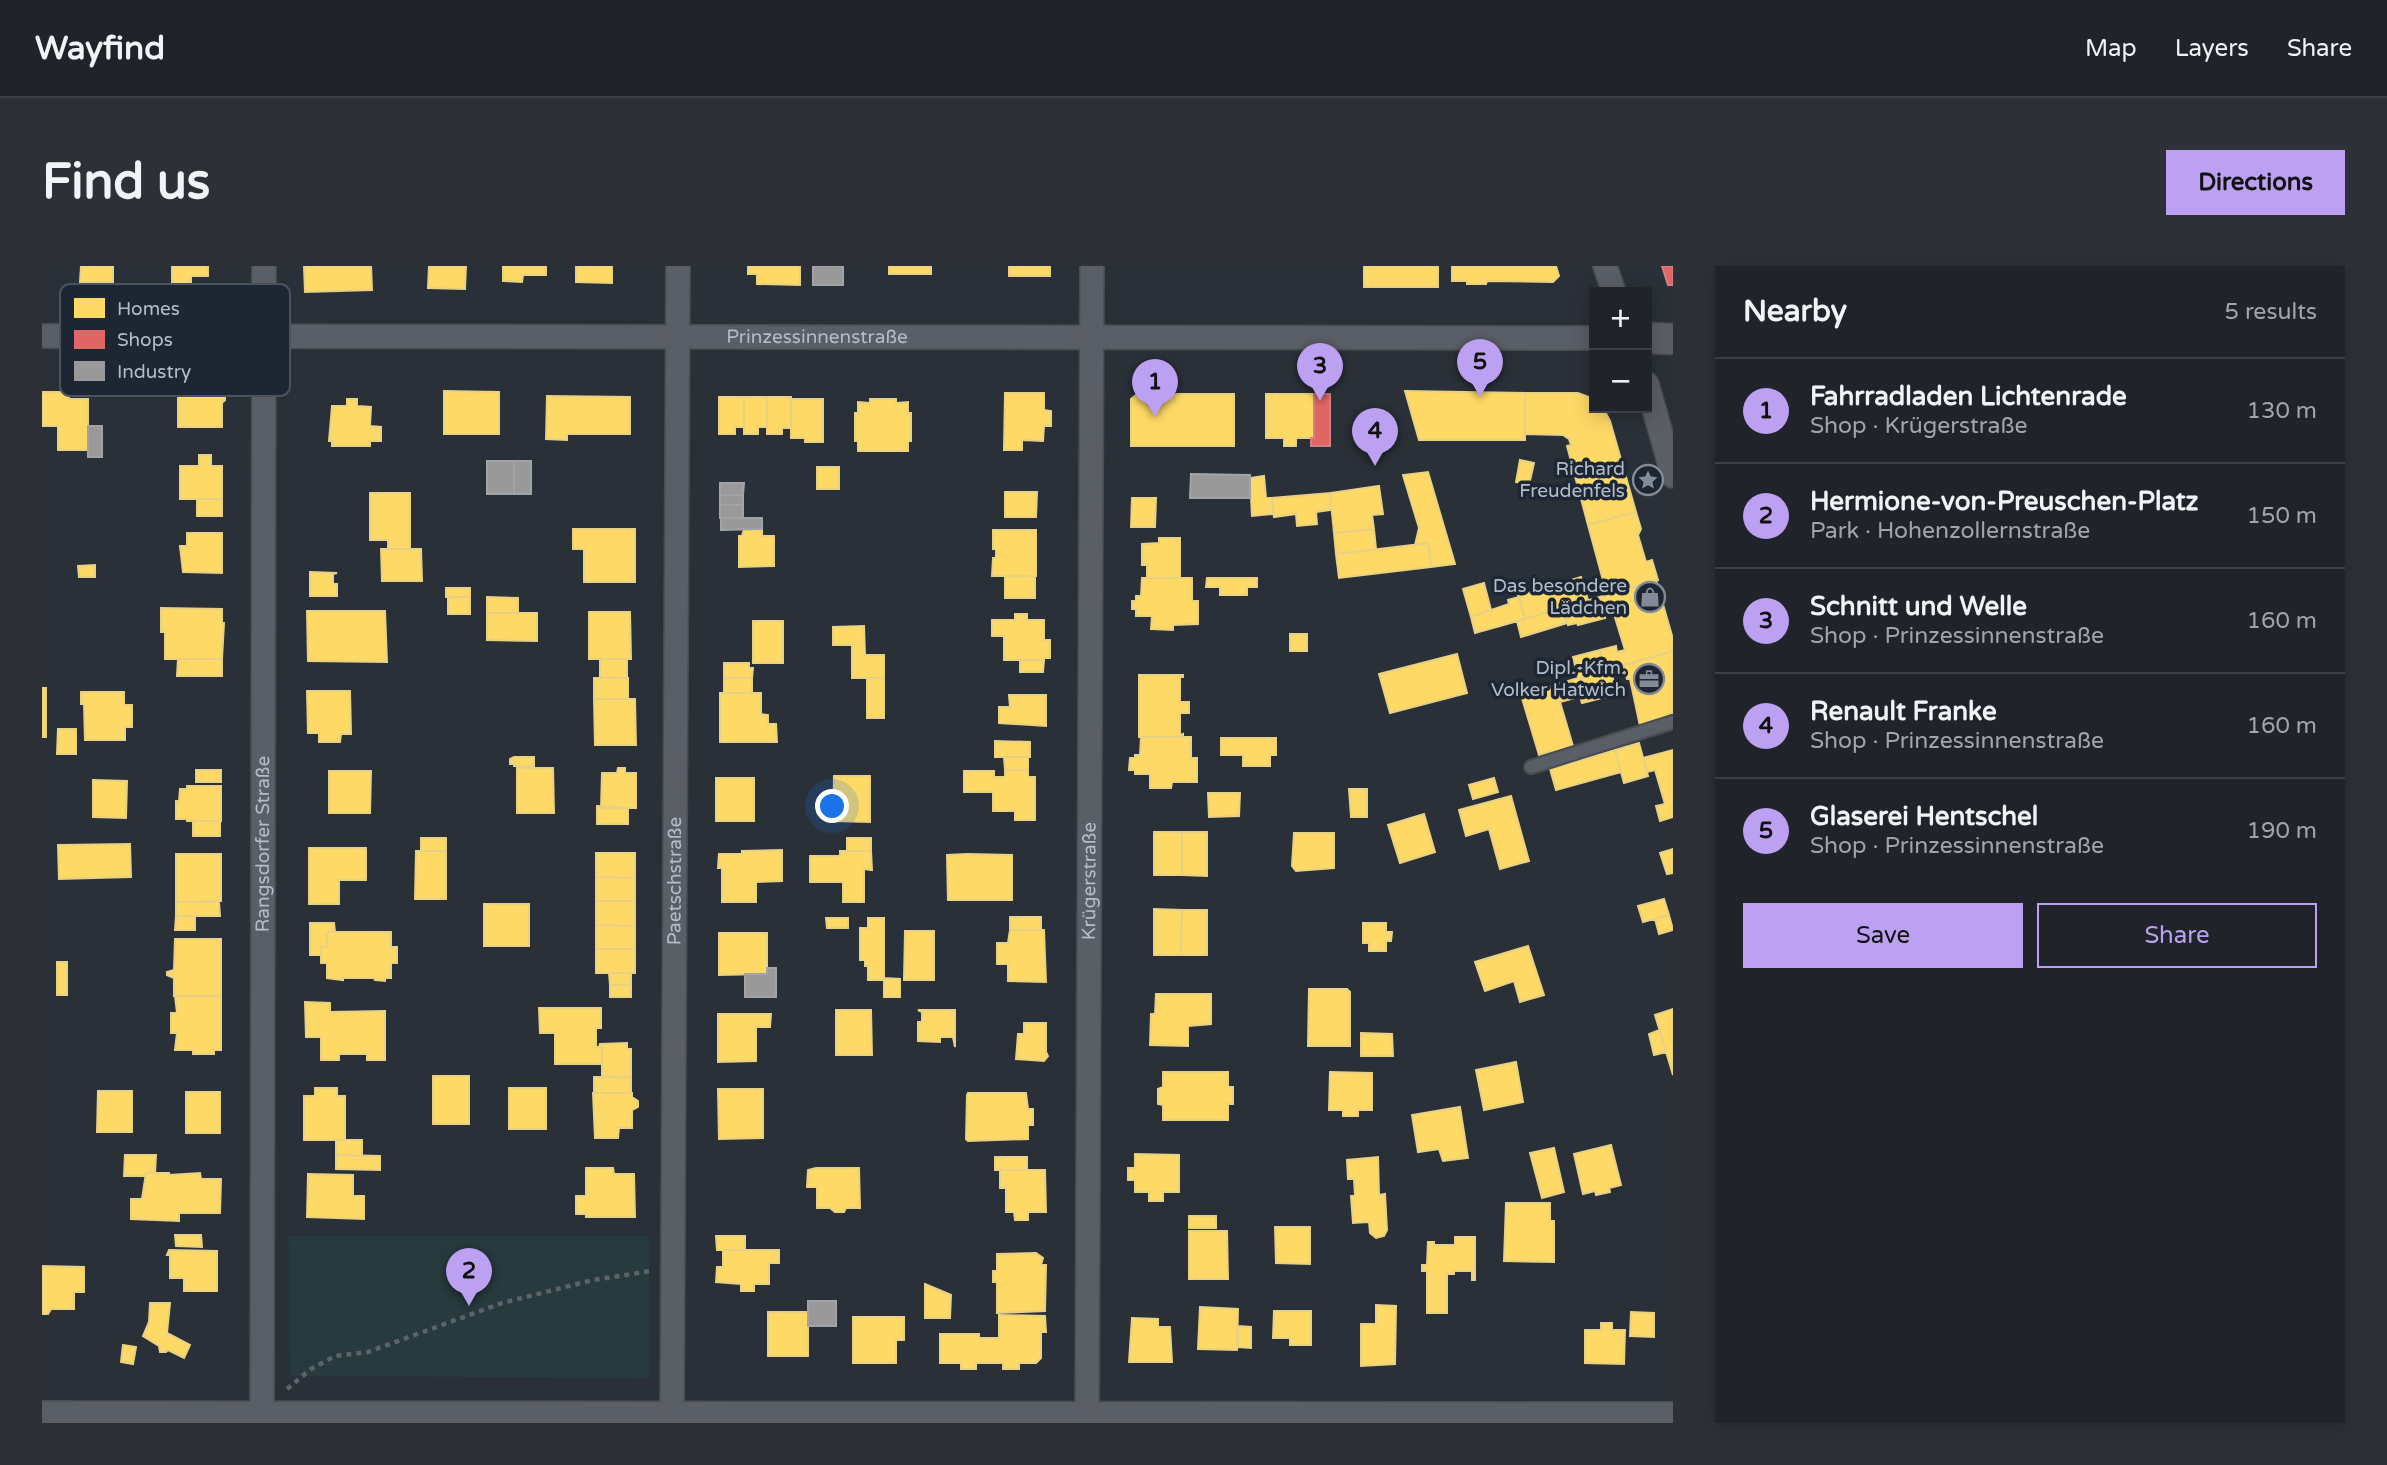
<!DOCTYPE html>
<html lang="en">
<head>
<meta charset="utf-8">
<style>
	body { margin:0; font-family:"Varela Round",sans-serif; background:#2d3036; color:#f1f3f6 }
	.controls { position:absolute; right:21px; top:21px; display:grid; overflow:hidden; border-radius:0px; box-shadow:0 4px 18px #0003 }
	.controls button { width:63px; height:63px; display:grid; place-items:center; padding:0; border:0; border-bottom:2px solid #3d4147; background:#20242a; color:#f1f3f6; font:35px sans-serif }
	.you { position:absolute; left:791px; top:541px; width:24px; height:24px; margin:-18px; border:5px solid #fff; border-radius:50%; background:#1a73e8; box-shadow:0 0 0 10px #1a73e833 }
	.badge { display:grid; place-items:center; width:46px; height:46px; border-radius:50%; background:#bca0f2; color:#111; font-size:23px; font-weight:700 }
	.pin { position:absolute; translate:-50% -58px; filter:drop-shadow(0 2px 4px #0008) }
	.pin::after { content:''; position:absolute; top:37px; width:24px; height:21px; background:inherit; clip-path:polygon(0 0,100% 0,50% 100%) }
	.list { margin:0; padding:0; list-style:none }
	h2 { display:flex; justify-content:space-between; align-items:center; height:91px; margin:0; padding:0 28px; font-size:30px }
	h2 small { font-size:23px; font-weight:400; color:#a2a4a8 }
	.list li { display:grid; grid-template-columns:46px 1fr auto; gap:21px; align-items:center; box-sizing:border-box; height:105px; padding:0 28px; border-top:2px solid #3d4147 }
	.list b { display:block; font-size:26px; white-space:nowrap }
	.list p { margin:0; font-size:23px; white-space:nowrap; color:#a2a4a8 }
	.list em { font-size:23px; font-style:normal; color:#a2a4a8 }
	.actions { display:flex; gap:14px; padding:21px 28px }
	.actions a { flex:1; padding:16px 0; border:2px solid #bca0f2; border-radius:0px; text-align:center; font-size:24px; color:#bca0f2 }
	.actions .main { background:#bca0f2; color:#111 }
	.map { position:relative; flex:none; width:1631px; height:1157px; overflow:hidden; border-radius:0px }
	header { display:flex; align-items:center; gap:42px; box-sizing:border-box; height:98px; padding:0 35px; background:#20242a; border-bottom:2px solid #3d4147 }
	header strong { font-size:33px }
	nav { display:flex; gap:38px; margin-inline-start:auto; font-size:24px }
	.intro { display:flex; align-items:center; justify-content:space-between; box-sizing:border-box; height:168px; padding:0 42px }
	h1 { margin:0; font-size:49px }
	.button { padding:18px 32px; border-radius:0px; background:#bca0f2; color:#111; font-size:24px; font-weight:700 }
	main { display:flex; gap:42px; padding:0 42px }
	aside { flex:1; background:#20242a; border-radius:0px; box-shadow:0 4px 18px #0003 }
	.map>svg:first-child { display:block }
</style>
</head>
<body>
<header>
<strong>Wayfind</strong>
<nav><a>Map</a><a>Layers</a><a>Share</a></nav>
</header>
<div class="intro"><h1>Find us</h1><a class="button">Directions</a></div>
<main>
<div class="map">
<svg width="1631" height="1157" viewBox="0 0 1631 1157">
	<rect width="100%" height="100%" fill="#2a3038"/>
	<path fill="#273a3e" d="M 247,970 L 607,970 L 607,1112 L 248,1110 Z"/>
	<path fill="#ffd966" stroke="#e8d084" stroke-width="2" d="M 39,0 L 71,0 L 71,16 L 38,16 Z
		M 130,0 L 166,0 L 166,10 L 149,10 L 149,17 L 130,17 Z
		M 262,0 L 329,0 L 330,24 L 263,26 Z
		M 387,0 L 424,0 L 423,23 L 386,22 Z
		M 461,0 L 504,0 L 504,9 L 481,9 L 480,16 L 461,15 Z
		M 534,0 L 570,0 L 570,17 L 534,16 Z
		M 706,0 L 758,0 L 758,19 L 715,18 L 715,8 L 706,8 Z
		M 847,0 L 889,0 L 889,8 L 847,8 Z
		M 967,0 L 1008,0 L 1008,10 L 967,10 Z
		M 1322,0 L 1396,0 L 1396,21 L 1322,21 Z
		M 1410,0 L 1514,0 L 1517,10 L 1511,16 L 1445,15 L 1444,18 L 1425,18 L 1425,15 L 1410,15 Z
		M 147,119 L 158,119 L 158,125 L 179,124 L 183,129 L 183,134 L 180,137 L 180,161 L 136,161 L 136,125 L 147,125 Z
		M 402,125 L 457,126 L 457,168 L 402,168 Z
		M 1363,125 L 1483,127 L 1483,174 L 1377,174 Z
		M 0,126 L 27,126 L 27,133 L 46,133 L 46,184 L 16,184 L 16,160 L 0,160 Z
		M 963,127 L 1002,127 L 1002,144 L 1009,145 L 1009,160 L 1002,160 L 1001,175 L 980,174 L 980,184 L 962,184 Z
		M 1483,127 L 1536,127 L 1552,133 L 1552,142 L 1561,142 L 1568,155 L 1594,246 L 1546,259 L 1525,180 L 1529,179 L 1527,173 L 1521,169 L 1483,168 Z
		M 1095,128 L 1192,128 L 1192,180 L 1089,180 L 1089,133 Z
		M 1224,128 L 1272,128 L 1272,172 L 1254,172 L 1254,180 L 1242,180 L 1242,172 L 1224,172 Z
		M 505,130 L 588,131 L 588,168 L 525,168 L 525,174 L 504,173 Z
		M 677,131 L 702,131 L 702,161 L 693,161 L 693,168 L 677,168 Z
		M 702,131 L 725,131 L 725,161 L 716,161 L 716,168 L 702,168 Z
		M 725,131 L 749,131 L 749,162 L 740,162 L 740,168 L 725,168 Z
		M 305,133 L 315,133 L 315,140 L 329,141 L 328,160 L 339,161 L 339,175 L 328,175 L 328,180 L 290,180 L 290,175 L 287,175 L 290,140 L 305,140 Z
		M 749,133 L 781,133 L 781,176 L 763,176 L 763,172 L 749,172 Z
		M 828,133 L 854,133 L 854,137 L 866,136 L 866,147 L 869,147 L 869,175 L 866,175 L 866,185 L 816,185 L 816,175 L 813,175 L 813,147 L 816,147 L 816,136 L 828,137 Z
		M 157,189 L 169,189 L 169,200 L 180,200 L 180,233 L 138,233 L 138,200 L 157,200 Z
		M 1478,194 L 1492,197 L 1487,219 L 1474,216 Z
		M 775,201 L 797,201 L 797,223 L 775,223 Z
		M 1386,206 L 1413,298 L 1390,301 L 1386,277 L 1373,279 L 1377,262 L 1361,209 Z
		M 1222,210 L 1224,232 L 1230,232 L 1231,248 L 1210,250 L 1208,212 Z
		M 1337,220 L 1341,248 L 1330,249 L 1332,263 L 1292,267 L 1288,227 Z
		M 963,226 L 995,226 L 994,251 L 963,251 Z
		M 328,227 L 368,227 L 368,283 L 346,283 L 346,274 L 328,274 Z
		M 1288,227 L 1289,244 L 1274,246 L 1275,258 L 1255,260 L 1254,248 L 1232,251 L 1230,232 Z
		M 1090,232 L 1114,232 L 1113,261 L 1089,261 Z
		M 155,233 L 180,233 L 180,250 L 155,250 Z
		M 1594,246 L 1599,263 L 1596,269 L 1604,296 L 1610,294 L 1616,314 L 1565,329 L 1546,259 Z
		M 531,263 L 593,263 L 593,316 L 542,316 L 542,283 L 531,283 Z
		M 702,263 L 720,263 L 720,270 L 732,270 L 732,300 L 697,301 L 697,270 L 700,270 Z
		M 1332,263 L 1334,283 L 1294,288 L 1292,267 Z
		M 951,264 L 994,264 L 994,310 L 950,310 L 951,292 L 954,292 L 954,283 L 951,283 Z
		M 145,267 L 180,267 L 180,307 L 141,306 L 138,280 L 145,280 Z
		M 1117,272 L 1138,272 L 1138,312 L 1105,312 L 1105,299 L 1100,299 L 1100,278 L 1117,277 Z
		M 1386,277 L 1390,301 L 1297,312 L 1294,288 Z
		M 339,283 L 379,283 L 380,315 L 340,315 Z
		M 53,299 L 53,311 L 37,311 L 36,300 Z
		M 268,306 L 295,307 L 291,308 L 291,318 L 295,318 L 295,330 L 268,330 Z
		M 963,310 L 993,310 L 993,332 L 963,332 Z
		M 1539,311 L 1546,334 L 1483,353 L 1476,330 Z
		M 1100,312 L 1150,312 L 1150,335 L 1156,335 L 1156,358 L 1131,359 L 1131,364 L 1109,363 L 1110,350 L 1094,350 L 1094,343 L 1090,343 L 1090,335 L 1094,335 L 1094,330 L 1099,330 Z
		M 1165,312 L 1215,312 L 1215,321 L 1205,321 L 1205,329 L 1178,329 L 1178,321 L 1164,321 Z
		M 1614,314 L 1631,373 L 1631,385 L 1563,405 L 1558,384 L 1574,380 L 1575,386 L 1583,384 L 1571,345 L 1562,348 L 1563,352 L 1536,359 L 1535,357 L 1526,359 L 1521,342 Z
		M 1442,317 L 1449,344 L 1429,351 L 1421,323 Z
		M 404,322 L 428,322 L 428,331 L 404,331 Z
		M 406,331 L 428,331 L 428,348 L 406,348 Z
		M 445,331 L 476,332 L 476,347 L 445,347 Z
		M 1477,331 L 1483,353 L 1433,367 L 1429,351 L 1467,338 L 1466,334 Z
		M 119,342 L 180,343 L 180,357 L 182,357 L 180,393 L 123,393 L 123,366 L 119,366 Z
		M 1521,342 L 1525,357 L 1479,371 L 1475,355 Z
		M 265,345 L 343,345 L 345,396 L 266,395 Z
		M 547,346 L 588,346 L 589,393 L 547,393 Z
		M 445,347 L 495,347 L 495,375 L 445,374 Z
		M 973,348 L 985,348 L 985,354 L 1002,354 L 1002,374 L 1008,374 L 1008,392 L 1002,392 L 1002,394 L 962,394 L 962,370 L 950,370 L 950,354 L 973,354 Z
		M 711,355 L 741,355 L 741,397 L 711,397 Z
		M 822,360 L 823,389 L 842,389 L 842,412 L 810,412 L 810,379 L 791,379 L 791,361 Z
		M 1248,368 L 1265,368 L 1265,385 L 1248,385 Z
		M 1558,384 L 1563,405 L 1536,412 L 1531,391 Z
		M 1631,385 L 1631,447 L 1624,449 L 1625,453 L 1598,460 L 1588,413 L 1585,413 L 1581,399 Z
		M 1415,388 L 1425,427 L 1348,447 L 1337,408 Z
		M 136,393 L 180,393 L 180,410 L 135,410 Z
		M 558,393 L 585,393 L 585,412 L 558,411 Z
		M 978,394 L 1002,394 L 1001,406 L 978,406 Z
		M 682,397 L 707,397 L 707,402 L 711,402 L 710,412 L 682,412 Z
		M 1568,403 L 1576,428 L 1540,437 L 1538,431 L 1544,429 L 1539,412 Z
		M 1097,409 L 1141,409 L 1141,411 L 1138,411 L 1138,436 L 1147,436 L 1147,447 L 1138,447 L 1138,469 L 1141,468 L 1141,471 L 1097,471 Z
		M 552,412 L 586,412 L 586,433 L 552,433 Z
		M 682,412 L 710,412 L 710,427 L 682,427 Z
		M 825,412 L 842,412 L 842,452 L 825,452 Z
		M 1536,412 L 1539,412 L 1544,429 L 1518,436 L 1513,419 Z
		M 1513,419 L 1531,480 L 1497,489 L 1479,429 Z
		M 0,422 L 4,422 L 4,471 L 0,471 Z
		M 265,425 L 308,425 L 309,468 L 299,468 L 298,476 L 277,476 L 277,467 L 266,467 Z
		M 39,426 L 82,426 L 82,439 L 90,439 L 90,461 L 83,461 L 83,474 L 43,474 L 42,438 L 39,438 Z
		M 678,427 L 719,427 L 719,448 L 726,449 L 726,458 L 734,458 L 735,476 L 678,476 Z
		M 967,429 L 1004,429 L 1004,460 L 957,457 L 957,441 L 968,441 Z
		M 552,433 L 593,433 L 594,479 L 553,479 Z
		M 16,463 L 34,463 L 34,488 L 15,488 Z
		M 1099,471 L 1149,471 L 1149,492 L 1155,492 L 1155,516 L 1130,516 L 1129,522 L 1108,522 L 1108,508 L 1093,508 L 1093,504 L 1087,504 L 1088,492 L 1093,492 L 1093,489 L 1098,489 Z
		M 1179,472 L 1234,472 L 1234,489 L 1228,489 L 1228,500 L 1201,500 L 1201,489 L 1179,489 Z
		M 953,475 L 988,476 L 988,491 L 953,491 Z
		M 1597,477 L 1606,510 L 1582,517 L 1573,484 Z
		M 1573,484 L 1579,506 L 1514,524 L 1508,503 Z
		M 1631,484 L 1631,551 L 1618,555 L 1614,540 L 1623,538 L 1613,504 L 1605,506 L 1601,492 Z
		M 472,491 L 492,491 L 492,500 L 472,500 L 472,498 L 468,498 L 468,493 Z
		M 962,491 L 986,491 L 986,504 L 963,504 Z
		M 475,502 L 511,502 L 512,547 L 475,547 Z
		M 576,502 L 583,502 L 583,507 L 594,507 L 594,542 L 559,542 L 560,507 L 575,507 Z
		M 154,504 L 179,504 L 179,516 L 154,516 Z
		M 963,504 L 986,504 L 986,511 L 993,511 L 993,554 L 973,554 L 973,545 L 951,545 L 951,526 L 922,526 L 922,505 L 952,505 L 952,511 L 963,511 Z
		M 287,505 L 329,505 L 328,547 L 287,547 Z
		M 792,510 L 828,510 L 828,556 L 791,555 Z
		M 674,512 L 712,512 L 712,555 L 674,555 Z
		M 1452,512 L 1456,526 L 1431,533 L 1427,519 Z
		M 51,514 L 85,515 L 84,552 L 51,551 Z
		M 145,520 L 179,520 L 179,555 L 145,555 L 145,553 L 134,553 L 134,535 L 137,535 L 138,523 L 145,523 Z
		M 1307,523 L 1325,523 L 1325,551 L 1309,551 Z
		M 1166,527 L 1198,527 L 1197,550 L 1167,551 Z
		M 1469,530 L 1487,595 L 1458,603 L 1447,563 L 1424,570 L 1417,544 Z
		M 555,540 L 586,542 L 586,558 L 555,558 Z
		M 1382,548 L 1393,586 L 1358,597 L 1346,559 Z
		M 151,555 L 178,555 L 178,570 L 151,570 Z
		M 1112,566 L 1140,566 L 1140,609 L 1112,609 Z
		M 1140,566 L 1165,566 L 1165,610 L 1140,609 Z
		M 1252,567 L 1292,567 L 1292,602 L 1254,605 L 1250,600 Z
		M 379,572 L 404,572 L 404,585 L 379,585 Z
		M 805,572 L 829,572 L 829,585 L 805,585 Z
		M 88,578 L 89,611 L 17,613 L 16,579 Z
		M 267,582 L 324,582 L 324,614 L 297,614 L 297,638 L 267,638 Z
		M 1631,583 L 1631,607 L 1625,608 L 1618,587 Z
		M 740,584 L 740,615 L 714,616 L 714,636 L 680,636 L 680,602 L 676,602 L 677,588 L 700,588 L 700,585 Z
		M 374,585 L 404,585 L 404,633 L 373,633 Z
		M 798,585 L 829,585 L 830,604 L 822,603 L 822,636 L 801,636 L 801,616 L 768,616 L 768,590 L 798,590 Z
		M 554,587 L 593,587 L 593,612 L 554,611 Z
		M 134,588 L 179,588 L 179,635 L 134,636 Z
		M 925,588 L 970,589 L 970,634 L 906,634 L 905,589 Z
		M 554,611 L 593,612 L 593,635 L 554,635 Z
		M 1622,633 L 1627,649 L 1601,656 L 1596,640 Z
		M 554,635 L 593,635 L 593,660 L 554,659 Z
		M 134,636 L 177,636 L 178,650 L 134,650 Z
		M 442,638 L 487,638 L 487,680 L 442,680 Z
		M 1112,643 L 1140,644 L 1139,689 L 1112,689 Z
		M 1140,644 L 1165,644 L 1165,689 L 1139,689 Z
		M 1627,649 L 1631,664 L 1617,668 L 1613,653 Z
		M 134,650 L 153,650 L 153,664 L 133,664 Z
		M 968,651 L 999,651 L 999,664 L 968,664 Z
		M 784,652 L 806,652 L 806,662 L 785,662 Z
		M 826,652 L 842,652 L 842,714 L 826,714 L 826,700 L 823,700 L 823,694 L 818,694 L 818,662 L 826,662 Z
		M 268,657 L 292,657 L 293,666 L 285,666 L 285,681 L 279,681 L 279,689 L 268,689 Z
		M 1321,657 L 1344,657 L 1344,666 L 1350,666 L 1349,675 L 1344,675 L 1344,685 L 1327,685 L 1327,677 L 1321,677 Z
		M 554,659 L 593,660 L 593,683 L 554,683 Z
		M 968,664 L 1002,664 L 1004,716 L 966,715 L 966,698 L 955,698 L 955,677 L 966,677 Z
		M 863,665 L 892,665 L 892,714 L 862,714 Z
		M 285,666 L 349,666 L 349,681 L 355,681 L 355,697 L 349,697 L 349,712 L 343,712 L 343,715 L 333,714 L 332,712 L 301,712 L 301,714 L 285,712 L 285,697 L 279,697 L 279,681 L 285,681 Z
		M 677,667 L 725,667 L 725,708 L 677,709 Z
		M 133,673 L 179,673 L 179,730 L 132,730 L 132,712 L 125,709 L 125,706 L 132,704 Z
		M 1486,680 L 1502,729 L 1478,736 L 1472,715 L 1443,725 L 1433,696 Z
		M 554,683 L 593,683 L 593,707 L 554,707 Z
		M 15,696 L 25,696 L 25,729 L 15,729 Z
		M 567,707 L 589,707 L 589,719 L 568,719 Z
		M 842,712 L 858,713 L 858,731 L 842,731 Z
		M 568,719 L 589,719 L 589,731 L 568,731 Z
		M 1267,723 L 1305,723 L 1308,726 L 1308,780 L 1266,780 Z
		M 1114,728 L 1169,728 L 1169,758 L 1146,760 L 1146,780 L 1108,779 L 1109,748 L 1113,748 Z
		M 133,730 L 179,730 L 179,784 L 172,784 L 172,788 L 151,788 L 151,784 L 133,784 L 135,767 L 129,767 L 129,747 L 135,747 Z
		M 263,736 L 288,737 L 288,746 L 343,745 L 343,794 L 325,794 L 325,788 L 297,788 L 297,794 L 279,794 L 279,771 L 264,771 Z
		M 497,742 L 559,742 L 559,762 L 554,762 L 554,781 L 560,781 L 560,798 L 513,798 L 513,767 L 498,767 Z
		M 1631,743 L 1631,809 L 1613,749 Z
		M 794,744 L 829,744 L 830,789 L 794,789 Z
		M 876,744 L 913,744 L 913,781 L 911,771 L 898,771 L 898,776 L 876,775 L 876,756 L 880,756 L 880,746 Z
		M 676,748 L 729,748 L 728,761 L 714,761 L 714,795 L 676,796 Z
		M 982,757 L 1004,757 L 1004,786 L 1006,790 L 1002,795 L 974,793 L 976,768 L 982,768 Z
		M 1617,764 L 1624,786 L 1612,789 L 1607,768 Z
		M 1319,767 L 1350,768 L 1351,790 L 1319,790 Z
		M 585,777 L 585,783 L 589,783 L 589,811 L 560,810 L 560,781 L 557,781 L 558,778 Z
		M 1474,796 L 1481,836 L 1442,844 L 1434,804 Z
		M 1121,806 L 1186,806 L 1186,821 L 1191,821 L 1191,838 L 1186,838 L 1186,854 L 1121,854 L 1121,839 L 1116,838 L 1116,823 L 1121,821 Z
		M 1288,806 L 1330,807 L 1330,844 L 1316,844 L 1316,850 L 1301,850 L 1301,844 L 1287,844 Z
		M 391,810 L 427,810 L 427,858 L 391,858 Z
		M 552,811 L 589,811 L 589,827 L 552,827 Z
		M 273,822 L 295,822 L 295,830 L 303,830 L 303,874 L 262,874 L 262,830 L 273,830 Z
		M 467,822 L 504,822 L 504,863 L 467,863 Z
		M 676,823 L 721,823 L 721,872 L 677,873 Z
		M 56,825 L 90,825 L 90,866 L 55,866 Z
		M 144,826 L 178,826 L 178,867 L 144,867 Z
		M 551,827 L 590,827 L 590,831 L 596,835 L 596,841 L 590,844 L 590,862 L 577,862 L 576,872 L 553,872 Z
		M 926,827 L 984,827 L 986,843 L 991,843 L 991,859 L 986,859 L 986,873 L 926,875 L 924,873 L 925,829 Z
		M 1418,841 L 1426,892 L 1401,895 L 1397,883 L 1376,886 L 1370,849 Z
		M 294,874 L 320,874 L 320,890 L 294,889 Z
		M 1569,879 L 1579,919 L 1567,922 L 1568,926 L 1554,929 L 1553,925 L 1541,928 L 1532,888 Z
		M 1512,882 L 1522,926 L 1500,932 L 1488,887 Z
		M 1093,888 L 1137,889 L 1137,926 L 1121,926 L 1121,935 L 1107,935 L 1107,926 L 1093,926 L 1093,914 L 1086,914 L 1086,902 L 1093,902 Z
		M 83,889 L 114,889 L 113,907 L 104,907 L 104,910 L 82,910 Z
		M 294,889 L 338,890 L 338,904 L 294,903 Z
		M 953,891 L 985,891 L 985,904 L 953,904 Z
		M 1336,891 L 1337,929 L 1343,928 L 1345,964 L 1342,970 L 1334,972 L 1328,967 L 1327,956 L 1311,957 L 1309,930 L 1313,930 L 1312,913 L 1306,913 L 1305,894 Z
		M 544,902 L 571,902 L 572,908 L 592,908 L 593,951 L 544,951 L 544,948 L 534,948 L 534,930 L 544,930 Z
		M 774,902 L 817,902 L 818,942 L 804,942 L 802,946 L 793,946 L 788,942 L 775,942 L 775,921 L 765,921 L 766,904 Z
		M 958,904 L 1003,904 L 1004,946 L 986,946 L 986,954 L 973,954 L 972,946 L 964,946 L 964,922 L 958,922 Z
		M 104,907 L 127,907 L 127,909 L 158,907 L 159,913 L 179,913 L 178,947 L 137,947 L 137,955 L 89,953 L 89,933 L 100,933 Z
		M 266,908 L 311,909 L 311,930 L 322,930 L 322,953 L 265,951 Z
		M 1464,937 L 1508,937 L 1508,955 L 1512,955 L 1512,996 L 1462,995 Z
		M 1147,950 L 1174,950 L 1174,962 L 1147,962 Z
		M 1233,961 L 1268,961 L 1268,998 L 1234,997 Z
		M 1147,965 L 1185,965 L 1186,1013 L 1147,1013 Z
		M 133,969 L 159,969 L 160,981 L 134,980 Z
		M 674,970 L 703,970 L 703,984 L 675,984 Z
		M 1413,971 L 1433,971 L 1433,1014 L 1430,1014 L 1430,1005 L 1412,1005 L 1412,1008 L 1405,1008 L 1405,1047 L 1385,1047 L 1385,1005 L 1380,1005 L 1380,999 L 1385,999 L 1386,976 L 1392,976 L 1392,979 L 1413,979 Z
		M 127,984 L 175,985 L 175,1025 L 142,1025 L 142,1012 L 128,1012 L 128,989 L 125,989 Z
		M 681,984 L 737,984 L 737,997 L 727,997 L 727,1018 L 712,1018 L 712,1025 L 699,1025 L 699,1018 L 674,1016 L 675,1001 L 681,1001 Z
		M 994,987 L 1001,992 L 999,999 L 1004,999 L 1003,1045 L 955,1047 L 955,1016 L 951,1016 L 951,1005 L 955,1005 L 955,988 Z
		M 0,1000 L 42,1001 L 42,1026 L 32,1026 L 32,1043 L 9,1043 L 6,1048 L 0,1048 Z
		M 883,1018 L 909,1029 L 908,1052 L 883,1052 Z
		M 108,1037 L 128,1037 L 125,1067 L 148,1079 L 142,1092 L 126,1084 L 124,1086 L 118,1086 L 117,1080 L 101,1070 L 107,1056 Z
		M 1334,1039 L 1354,1040 L 1353,1098 L 1319,1100 L 1319,1058 L 1334,1058 Z
		M 1158,1041 L 1196,1043 L 1195,1084 L 1156,1083 Z
		M 1232,1045 L 1269,1045 L 1269,1079 L 1248,1079 L 1248,1072 L 1231,1072 Z
		M 726,1046 L 766,1046 L 766,1090 L 726,1090 Z
		M 1589,1046 L 1612,1047 L 1612,1071 L 1588,1070 Z
		M 957,1049 L 1003,1050 L 1004,1066 L 999,1066 L 999,1092 L 994,1097 L 977,1097 L 977,1103 L 961,1103 L 961,1097 L 934,1097 L 934,1103 L 919,1103 L 919,1097 L 898,1097 L 898,1068 L 937,1068 L 937,1072 L 957,1072 Z
		M 811,1051 L 862,1051 L 862,1074 L 854,1074 L 854,1097 L 811,1097 Z
		M 1090,1052 L 1116,1053 L 1116,1061 L 1128,1061 L 1130,1096 L 1087,1096 Z
		M 1559,1057 L 1570,1057 L 1570,1064 L 1583,1064 L 1582,1098 L 1543,1097 L 1543,1064 L 1559,1064 Z
		M 1196,1060 L 1209,1061 L 1209,1082 L 1196,1081 Z
		M 81,1079 L 94,1081 L 91,1098 L 79,1096 Z"/>
	<path fill="#e06666" stroke="#d38084" stroke-width="2" d="M 1620,0 L 1631,0 L 1631,19 L 1626,19 Z
		M 1272,128 L 1288,128 L 1288,180 L 1269,180 L 1269,172 L 1272,172 Z"/>
	<path fill="#999" stroke="#a1a4a7" stroke-width="2" d="M 771,0 L 801,0 L 801,19 L 771,19 Z
		M 46,160 L 60,160 L 60,191 L 46,191 Z
		M 445,195 L 472,195 L 472,228 L 445,228 Z
		M 472,195 L 489,195 L 489,228 L 472,228 Z
		M 1149,208 L 1208,209 L 1208,232 L 1148,232 Z
		M 678,217 L 702,217 L 701,229 L 678,229 Z
		M 678,229 L 701,229 L 701,239 L 678,239 Z
		M 678,239 L 701,239 L 701,252 L 678,252 Z
		M 679,252 L 720,252 L 720,263 L 679,264 Z
		M 725,702 L 734,702 L 734,731 L 703,731 L 703,708 L 725,708 Z
		M 766,1035 L 794,1035 L 794,1060 L 766,1060 Z"/>
	<g fill="none" stroke-linecap="round" stroke-linejoin="round">
		<g stroke="#484c53" stroke-width="16">
			<path id="service" d="M 1489,501 L 1631,456"/>
		</g>
		<g stroke="#484c53" stroke-width="26">
			<g id="minor">
				<path d="M 1563,0 L 1572,26"/>
				<path id="s1" d="M 0,70 L 1552,72"/>
				<path d="M 1605,118 L 1631,210"/>
				<path d="M 0,1147 L 1631,1148"/>
				<path id="s2" d="M 220,1157 L 222,0"/>
				<path id="s3" d="M 630,1157 L 636,0"/>
				<path id="s4" d="M 1045,1157 L 1050,0"/>
			</g>
		</g>
		<g stroke="#484c53" stroke-width="33">
			<path id="tertiary" d="M 1605,72 L 1631,73"/>
		</g>
		<path stroke="#5d636a" stroke-width="4.5" stroke-dasharray="5 5" stroke-linecap="butt" d="M 245,1123 L 269,1103 L 293,1090 L 326,1086 L 460,1037 L 551,1014 L 609,1005"/>
		<use href="#service" stroke="#5a5e66" stroke-width="12"/>
		<use href="#minor" stroke="#5a5e66" stroke-width="23"/>
		<use href="#tertiary" stroke="#5a5e66" stroke-width="30"/>
	</g>
	<defs>
		<g id="sight-ring" transform="scale(1.575)"><circle r="9.5" fill="#1d2633" stroke="#848b96" stroke-width="1.5"/><path d="M0-6L1.8-2.2L6-1.7L2.9 1.2L3.7 5.4L0 3.3L-3.7 5.4L-2.9 1.2L-6-1.7L-1.8-2.2Z" fill="#848b96"/></g>
		<g id="shop-ring" transform="scale(1.575)"><circle r="9.5" fill="#1d2633" stroke="#848b96" stroke-width="1.5"/><path d="M-5-2.5h2.3a2.7 3.5 0 0 1 5.4 0H5L5.5 6h-11ZM-1.5-2.5h3a1.5 2.3 0 0 0-3 0Z" fill="#848b96"/></g>
		<g id="office-ring" transform="scale(1.575)"><circle r="9.5" fill="#1d2633" stroke="#848b96" stroke-width="1.5"/><path d="M-6-3h4V-5.5h4V-3h4V5H-6ZM-1-4.5V-3h2v-1.5ZM-6 0V1H6V0Z" fill="#848b96"/></g>
	</defs>
	<g fill-rule="evenodd">
		<use href="#sight-ring" x="1606" y="214"/>
		<use href="#shop-ring" x="1608" y="331"/>
		<use href="#office-ring" x="1607" y="413"/>
	</g>
	<g text-anchor="middle" dominant-baseline="central" stroke-width="7" stroke-linejoin="round" paint-order="stroke">
		<g font-size="19" fill="#b4bcc9" stroke="#1d2633">
			<text stroke="none"><textPath href="#s1" startOffset="775">Prinzessinnenstraße</textPath></text>
			<text stroke="none"><textPath href="#s2" startOffset="579">Rangsdorfer Straße</textPath></text>
			<text stroke="none"><textPath href="#s3" startOffset="542">Paetschstraße</textPath></text>
			<text stroke="none"><textPath href="#s4" startOffset="542">Krügerstraße</textPath></text>
		</g>
		<g font-size="19" fill="#b4bcc9" stroke="#1d2633" text-anchor="end">
			<text x="1583" y="203">Richard<tspan x="1583" dy="22">Freudenfels</tspan></text>
			<text x="1585" y="320">Das besondere<tspan x="1585" dy="22">Lädchen</tspan></text>
			<text x="1584" y="402">Dipl.-Kfm.<tspan x="1584" dy="22">Volker Hatwich</tspan></text>
		</g>
	</g>
	<rect x="18" y="18" width="230" height="112" rx="10" fill="#1d2633" stroke="#4a5360" stroke-width="2"/>
	<rect x="32" y="32" width="31" height="20" fill="#ffd966"/>
	<rect x="32" y="64" width="31" height="19" fill="#e06666"/>
	<rect x="32" y="95" width="31" height="20" fill="#999"/>
	<g font-size="19" fill="#b4bcc9">
		<text x="75" y="49">Homes</text>
		<text x="75" y="80">Shops</text>
		<text x="75" y="112">Industry</text>
	</g>
</svg>
<div class="controls">
<button>+</button>
<button>−</button>
</div>
<div class="you"></div>
<div class="pin badge" style="left:1113px;top:151px">1</div>
<div class="pin badge" style="left:427px;top:1040px">2</div>
<div class="pin badge" style="left:1278px;top:135px">3</div>
<div class="pin badge" style="left:1333px;top:200px">4</div>
<div class="pin badge" style="left:1438px;top:131px">5</div>
</div>
<aside>
<h2>Nearby<small>5 results</small></h2>
<ul class="list">
<li><span class="badge">1</span><div><b>Fahrradladen Lichtenrade</b><p>Shop · Krügerstraße</p></div><em>130 m</em></li>
<li><span class="badge">2</span><div><b>Hermione-von-Preuschen-Platz</b><p>Park · Hohenzollernstraße</p></div><em>150 m</em></li>
<li><span class="badge">3</span><div><b>Schnitt und Welle</b><p>Shop · Prinzessinnenstraße</p></div><em>160 m</em></li>
<li><span class="badge">4</span><div><b>Renault Franke</b><p>Shop · Prinzessinnenstraße</p></div><em>160 m</em></li>
<li><span class="badge">5</span><div><b>Glaserei Hentschel</b><p>Shop · Prinzessinnenstraße</p></div><em>190 m</em></li>
</ul>
<div class="actions"><a class="main">Save</a><a>Share</a></div>
</aside>
</main>
</body>
</html>
